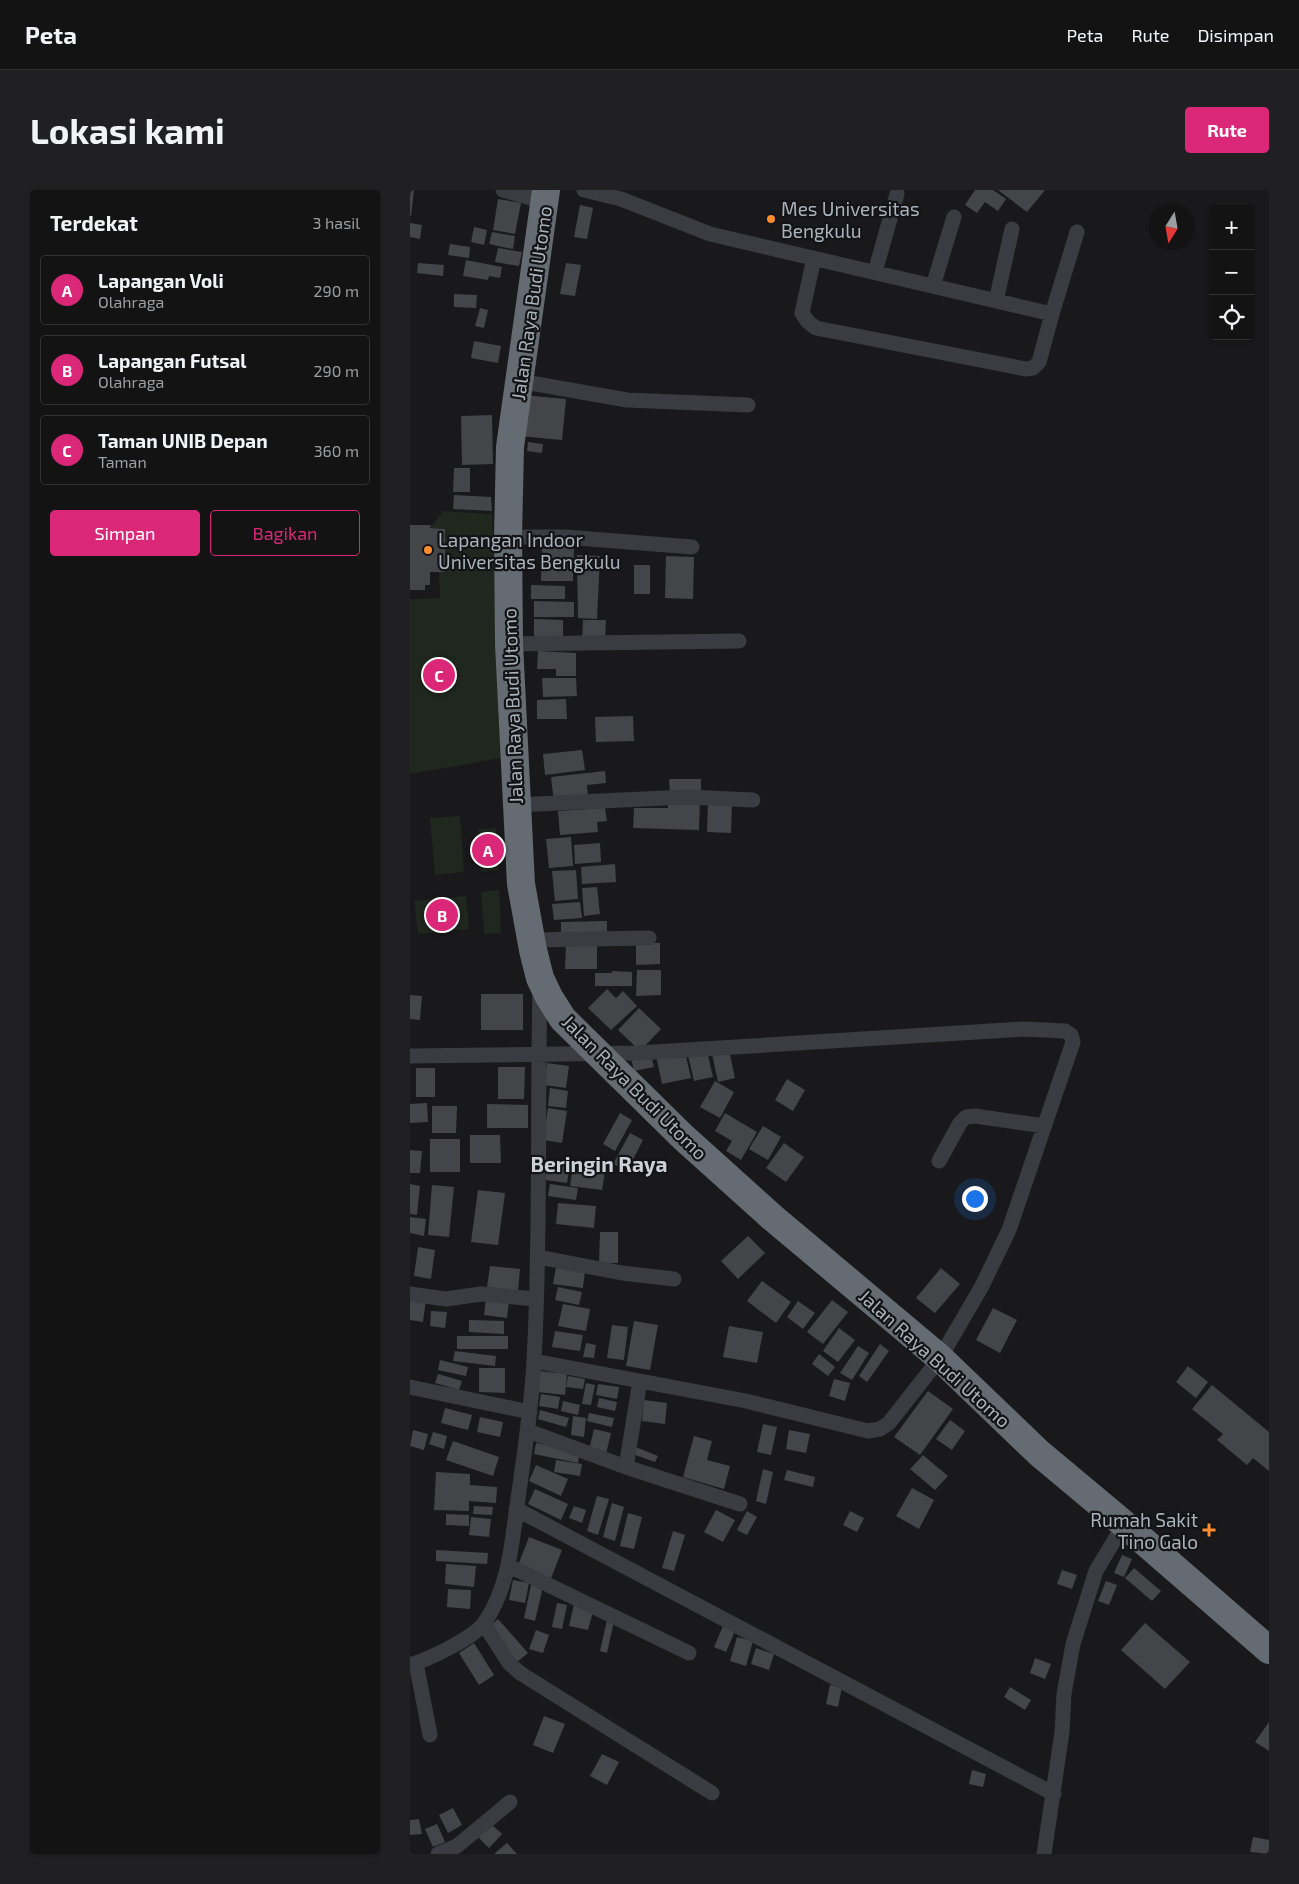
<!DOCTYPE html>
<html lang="id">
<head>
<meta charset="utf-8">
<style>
	body { margin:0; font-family:"Exo 2",sans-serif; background:#202022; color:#f1f3f6 }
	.controls { position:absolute; right:15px; top:15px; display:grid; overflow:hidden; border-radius:5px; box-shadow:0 1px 4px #0004 }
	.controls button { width:45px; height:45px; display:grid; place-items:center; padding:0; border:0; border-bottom:1px solid #323234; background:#131314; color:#f1f3f6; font:25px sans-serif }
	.compass { position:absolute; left:739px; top:15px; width:45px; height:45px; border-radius:50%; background:#131314; box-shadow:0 1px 4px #0004; rotate:191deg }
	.you { position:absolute; left:564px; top:1008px; width:18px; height:18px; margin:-12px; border:4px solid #fff; border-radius:50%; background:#1a73e8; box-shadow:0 0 0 8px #1a73e833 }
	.badge { display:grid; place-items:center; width:32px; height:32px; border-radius:50%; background:#db2777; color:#fff; font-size:16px; font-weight:700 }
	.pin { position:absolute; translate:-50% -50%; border:2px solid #fff; box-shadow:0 1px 5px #0006 }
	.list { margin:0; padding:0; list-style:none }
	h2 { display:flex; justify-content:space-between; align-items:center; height:65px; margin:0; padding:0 20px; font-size:21px }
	h2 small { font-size:16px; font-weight:400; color:#9d9ea0 }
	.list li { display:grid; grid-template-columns:32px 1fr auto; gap:15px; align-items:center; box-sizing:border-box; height:70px; margin:0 10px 10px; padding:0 10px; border:1px solid #323234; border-radius:5px }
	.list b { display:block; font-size:19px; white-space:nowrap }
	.list p { margin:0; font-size:16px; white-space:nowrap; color:#9d9ea0 }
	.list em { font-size:16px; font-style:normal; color:#9d9ea0 }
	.actions { display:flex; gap:10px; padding:15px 20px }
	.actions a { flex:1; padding:11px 0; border:1px solid #db2777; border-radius:5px; text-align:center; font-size:18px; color:#db2777 }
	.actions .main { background:#db2777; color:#fff }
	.icon { flex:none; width:28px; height:28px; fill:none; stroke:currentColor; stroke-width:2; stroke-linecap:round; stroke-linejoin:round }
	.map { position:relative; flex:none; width:859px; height:1664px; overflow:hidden; border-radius:5px }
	header { display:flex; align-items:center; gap:30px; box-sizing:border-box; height:70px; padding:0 25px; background:#131314; border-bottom:1px solid #323234 }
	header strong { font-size:24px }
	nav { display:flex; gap:28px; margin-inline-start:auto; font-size:18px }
	.intro { display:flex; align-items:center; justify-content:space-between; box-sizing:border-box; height:120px; padding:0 30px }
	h1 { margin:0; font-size:35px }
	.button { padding:12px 22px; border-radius:5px; background:#db2777; color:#fff; font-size:18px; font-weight:700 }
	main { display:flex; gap:30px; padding:0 30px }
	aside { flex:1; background:#131314; border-radius:5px; box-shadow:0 1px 4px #0004 }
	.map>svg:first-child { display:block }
</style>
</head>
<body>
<header>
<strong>Peta</strong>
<nav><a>Peta</a><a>Rute</a><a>Disimpan</a></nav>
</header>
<div class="intro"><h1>Lokasi kami</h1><a class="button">Rute</a></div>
<main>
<aside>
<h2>Terdekat<small>3 hasil</small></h2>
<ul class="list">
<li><span class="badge">A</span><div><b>Lapangan Voli</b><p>Olahraga</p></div><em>290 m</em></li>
<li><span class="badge">B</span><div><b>Lapangan Futsal</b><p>Olahraga</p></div><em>290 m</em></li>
<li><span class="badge">C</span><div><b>Taman UNIB Depan</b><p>Taman</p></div><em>360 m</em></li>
</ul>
<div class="actions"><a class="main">Simpan</a><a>Bagikan</a></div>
</aside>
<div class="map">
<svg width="859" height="1664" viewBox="0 0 859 1664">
	<rect width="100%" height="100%" fill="#19191b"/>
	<path fill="#1f271e" d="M 33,321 L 82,324 L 91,568 L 0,584 L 0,409 L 30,408 L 29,382 L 35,382 L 35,339 L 20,338 Z
		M 50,626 L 54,682 L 25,685 L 20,628 Z
		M 86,638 L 88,680 L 71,682 L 68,639 Z
		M 89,700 L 91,743 L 74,744 L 71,702 Z
		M 56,706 L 59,739 L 8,744 L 4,711 Z"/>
	<path fill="#434549" d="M 0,0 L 4,0 L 1,26 L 0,26 Z
		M 565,0 L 583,0 L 596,9 L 588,21 L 575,12 L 567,23 L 555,15 Z
		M 588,0 L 635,0 L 617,22 Z
		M 88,9 L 111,13 L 105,44 L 83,40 Z
		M 170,15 L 183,18 L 177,49 L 164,47 Z
		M 0,33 L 12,35 L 10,49 L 0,47 Z
		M 64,37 L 77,40 L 74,55 L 61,52 Z
		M 82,42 L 105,46 L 103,59 L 79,54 Z
		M 40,54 L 60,57 L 59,68 L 38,65 Z
		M 88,58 L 112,62 L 109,76 L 85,72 Z
		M 56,70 L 92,77 L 90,88 L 79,86 L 78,90 L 53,86 Z
		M 8,73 L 34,75 L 33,86 L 7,83 Z
		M 156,73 L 171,75 L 165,106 L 150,104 Z
		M 44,104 L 67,105 L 66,118 L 44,117 Z
		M 70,118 L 78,120 L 74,138 L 65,136 Z
		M 64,151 L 91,156 L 88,173 L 61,168 Z
		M 113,205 L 156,209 L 152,250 L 109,246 Z
		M 82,225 L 83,274 L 52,275 L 51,226 Z
		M 118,252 L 133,254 L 132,263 L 117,261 Z
		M 44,278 L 60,278 L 60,302 L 43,302 Z
		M 44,305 L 81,307 L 82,321 L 43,319 Z
		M 0,335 L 21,335 L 20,338 L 35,339 L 35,382 L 20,382 L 20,395 L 15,395 L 15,400 L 0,400 Z
		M 132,355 L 164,356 L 163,391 L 131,391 Z
		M 167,365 L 190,366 L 187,429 L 168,428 Z
		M 256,366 L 284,367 L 283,409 L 255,408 Z
		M 224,375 L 240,375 L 240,404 L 224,404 Z
		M 121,395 L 155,396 L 155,409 L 121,409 Z
		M 124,411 L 164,412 L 164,427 L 124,427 Z
		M 124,429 L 153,430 L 153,449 L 124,448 Z
		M 173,430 L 196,430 L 195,451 L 172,451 Z
		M 128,461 L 166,463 L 166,486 L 146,486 L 146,479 L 127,479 Z
		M 132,488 L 166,488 L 167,506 L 133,507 Z
		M 156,509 L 157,529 L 127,529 L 127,510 Z
		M 223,526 L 224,551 L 186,552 L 185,527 Z
		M 172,560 L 175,580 L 135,585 L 133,564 Z
		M 195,581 L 196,593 L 177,595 L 178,609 L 144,613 L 141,587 Z
		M 259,589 L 291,589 L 291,605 L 260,605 Z
		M 258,609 L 290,610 L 289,640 L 223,638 L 224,618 L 258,618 Z
		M 298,612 L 322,613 L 321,643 L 297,642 Z
		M 195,618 L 197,631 L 187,632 L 188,642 L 150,645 L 148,621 Z
		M 161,647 L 163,676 L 139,678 L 136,649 Z
		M 190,653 L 191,672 L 165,674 L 164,655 Z
		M 205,674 L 206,692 L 172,694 L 171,677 Z
		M 166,680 L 168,709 L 145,711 L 142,681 Z
		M 187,697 L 190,724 L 174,726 L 172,698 Z
		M 170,712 L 172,728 L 144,730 L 142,714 Z
		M 197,731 L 197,746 L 151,747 L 151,732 Z
		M 226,753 L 250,753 L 250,774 L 226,775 Z
		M 156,754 L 187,754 L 187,779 L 155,779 Z
		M 227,780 L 251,780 L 251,805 L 226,806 Z
		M 202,781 L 222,782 L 222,796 L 185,796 L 185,783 L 202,783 Z
		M 197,799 L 206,808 L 213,801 L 227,816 L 201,840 L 178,818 Z
		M 71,804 L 113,804 L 113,840 L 71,840 Z
		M 0,805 L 12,806 L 10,830 L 0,829 Z
		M 229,818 L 251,839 L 230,861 L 208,840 Z
		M 319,860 L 325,888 L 308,892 L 302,864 Z
		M 297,861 L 303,887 L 284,891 L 278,865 Z
		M 275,862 L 281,888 L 252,894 L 246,866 Z
		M 241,864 L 244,877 L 224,881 L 221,868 Z
		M 137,873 L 159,876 L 156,898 L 134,895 Z
		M 88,877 L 115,877 L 114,909 L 88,909 Z
		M 6,878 L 25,878 L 25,907 L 6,907 Z
		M 377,889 L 395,900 L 383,921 L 365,910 Z
		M 305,891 L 324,902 L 310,928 L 290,917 Z
		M 140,898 L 158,901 L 156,918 L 138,916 Z
		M 17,913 L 18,932 L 0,933 L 0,914 Z
		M 77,914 L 118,915 L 118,938 L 77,938 Z
		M 22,916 L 47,916 L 46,943 L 22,943 Z
		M 138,918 L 157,921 L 152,953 L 133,950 Z
		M 210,923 L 222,930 L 205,961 L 193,954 Z
		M 315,923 L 347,942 L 331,970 L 316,961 L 322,951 L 305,941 Z
		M 353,936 L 371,947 L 358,970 L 339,959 Z
		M 220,943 L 233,950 L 217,981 L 203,974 Z
		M 60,945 L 90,945 L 91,973 L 60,973 Z
		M 20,949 L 50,949 L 50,982 L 20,982 Z
		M 374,953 L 394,967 L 376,992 L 356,978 Z
		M 0,960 L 12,961 L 10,983 L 0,983 Z
		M 138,972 L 160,975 L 157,993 L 135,990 Z
		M 163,976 L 195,981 L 192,1000 L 160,996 Z
		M 0,994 L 10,996 L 7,1025 L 0,1024 Z
		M 140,994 L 168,998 L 166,1010 L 138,1006 Z
		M 22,995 L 44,997 L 39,1047 L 18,1045 Z
		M 68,1000 L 95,1003 L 88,1055 L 61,1052 Z
		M 148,1013 L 186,1016 L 184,1038 L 146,1034 Z
		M 0,1027 L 16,1029 L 14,1046 L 0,1043 Z
		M 190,1042 L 208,1042 L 208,1073 L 189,1073 Z
		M 338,1046 L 355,1063 L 328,1089 L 311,1071 Z
		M 8,1057 L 25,1060 L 21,1089 L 4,1086 Z
		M 80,1076 L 110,1079 L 108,1101 L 77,1097 Z
		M 146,1077 L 175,1081 L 173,1098 L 143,1094 Z
		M 531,1078 L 550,1094 L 525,1123 L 506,1108 Z
		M 352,1091 L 381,1112 L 366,1133 L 337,1111 Z
		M 148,1097 L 172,1102 L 169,1115 L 145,1110 Z
		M 0,1107 L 16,1109 L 13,1132 L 0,1130 Z
		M 76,1108 L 99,1111 L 97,1128 L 74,1125 Z
		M 422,1110 L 438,1122 L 413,1154 L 397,1142 Z
		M 388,1111 L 405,1123 L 393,1139 L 377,1127 Z
		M 153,1114 L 180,1119 L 176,1141 L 148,1136 Z
		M 583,1118 L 607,1130 L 590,1163 L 566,1150 Z
		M 21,1121 L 37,1122 L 35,1138 L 20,1136 Z
		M 59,1130 L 94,1131 L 94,1144 L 59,1142 Z
		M 224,1131 L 248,1135 L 240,1180 L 216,1176 Z
		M 202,1135 L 218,1137 L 214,1170 L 197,1168 Z
		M 319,1136 L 353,1142 L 347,1173 L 313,1167 Z
		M 429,1138 L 445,1150 L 428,1172 L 413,1161 Z
		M 145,1141 L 173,1145 L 170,1161 L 142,1157 Z
		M 47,1146 L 98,1146 L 98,1159 L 47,1159 Z
		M 176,1153 L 186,1155 L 184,1168 L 173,1167 Z
		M 470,1154 L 479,1161 L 457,1192 L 449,1186 Z
		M 448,1156 L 459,1163 L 442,1190 L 430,1183 Z
		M 45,1161 L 86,1166 L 85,1176 L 43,1171 Z
		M 409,1164 L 425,1177 L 418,1186 L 402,1174 Z
		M 30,1170 L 58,1177 L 56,1186 L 28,1180 Z
		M 778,1176 L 798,1192 L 786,1208 L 766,1192 Z
		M 69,1178 L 95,1178 L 95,1203 L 69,1202 Z
		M 129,1181 L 157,1184 L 155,1205 L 127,1202 Z
		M 28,1184 L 52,1191 L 49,1200 L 25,1193 Z
		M 158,1186 L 175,1189 L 173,1199 L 156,1197 Z
		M 424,1189 L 440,1193 L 435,1211 L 419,1206 Z
		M 176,1193 L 185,1195 L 181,1215 L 172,1214 Z
		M 188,1194 L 209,1197 L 207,1209 L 186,1205 Z
		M 802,1195 L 859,1242 L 859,1281 L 843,1268 L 837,1275 L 807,1250 L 813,1244 L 782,1219 Z
		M 518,1201 L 543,1219 L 510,1265 L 484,1247 Z
		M 131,1204 L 150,1207 L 148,1219 L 129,1216 Z
		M 189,1208 L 207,1212 L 205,1221 L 187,1217 Z
		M 234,1210 L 257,1213 L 255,1234 L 232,1231 Z
		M 153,1211 L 170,1215 L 168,1225 L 151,1221 Z
		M 35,1218 L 62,1225 L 58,1240 L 31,1233 Z
		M 130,1220 L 159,1228 L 156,1237 L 128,1229 Z
		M 179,1223 L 204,1228 L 202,1237 L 177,1231 Z
		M 163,1226 L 176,1228 L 174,1247 L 161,1245 Z
		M 70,1227 L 93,1232 L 90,1247 L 67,1242 Z
		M 540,1230 L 555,1241 L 542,1260 L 526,1249 Z
		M 353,1234 L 367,1237 L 361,1265 L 347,1262 Z
		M 184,1239 L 201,1243 L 196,1264 L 179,1260 Z
		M 3,1240 L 18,1244 L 14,1260 L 0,1256 Z
		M 379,1240 L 400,1244 L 396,1263 L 376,1259 Z
		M 23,1242 L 37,1246 L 34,1259 L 19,1254 Z
		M 284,1246 L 302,1251 L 297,1270 L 320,1276 L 314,1299 L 273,1287 Z
		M 43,1251 L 89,1267 L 83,1286 L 36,1270 Z
		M 126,1253 L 170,1261 L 168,1273 L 124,1264 Z
		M 223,1256 L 248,1266 L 245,1272 L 220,1263 Z
		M 513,1265 L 538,1286 L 525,1300 L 500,1279 Z
		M 146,1270 L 172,1274 L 170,1286 L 144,1282 Z
		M 126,1275 L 158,1289 L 151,1306 L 119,1291 Z
		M 353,1279 L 363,1282 L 356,1314 L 346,1311 Z
		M 377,1280 L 405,1287 L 403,1297 L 374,1290 Z
		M 26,1282 L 60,1284 L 60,1295 L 87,1297 L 86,1313 L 59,1311 L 59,1321 L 24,1320 Z
		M 502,1298 L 524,1310 L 509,1339 L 486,1326 Z
		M 125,1299 L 158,1314 L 151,1330 L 118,1314 Z
		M 187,1306 L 199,1309 L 188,1345 L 177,1341 Z
		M 202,1313 L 214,1317 L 205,1351 L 193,1347 Z
		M 64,1316 L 83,1317 L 82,1325 L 63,1324 Z
		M 164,1316 L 176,1320 L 172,1333 L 159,1328 Z
		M 306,1320 L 325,1330 L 313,1352 L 294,1342 Z
		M 337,1321 L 347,1327 L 337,1345 L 327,1340 Z
		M 440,1321 L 454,1328 L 447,1342 L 433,1335 Z
		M 218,1323 L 232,1327 L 224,1359 L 210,1356 Z
		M 36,1324 L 59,1325 L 59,1336 L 36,1335 Z
		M 61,1327 L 81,1329 L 79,1347 L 59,1345 Z
		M 263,1341 L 275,1345 L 264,1381 L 252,1378 Z
		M 119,1347 L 152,1360 L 140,1391 L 107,1378 Z
		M 26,1360 L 78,1363 L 77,1374 L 26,1371 Z
		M 712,1365 L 722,1369 L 714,1387 L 704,1383 Z
		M 36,1374 L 66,1376 L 64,1397 L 35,1394 Z
		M 724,1378 L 751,1401 L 742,1411 L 715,1388 Z
		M 652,1380 L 667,1385 L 662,1399 L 647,1394 Z
		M 103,1390 L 119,1393 L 115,1413 L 99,1410 Z
		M 696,1391 L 707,1395 L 699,1415 L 688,1411 Z
		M 121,1395 L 133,1397 L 125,1431 L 114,1428 Z
		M 38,1399 L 61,1400 L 60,1419 L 37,1417 Z
		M 147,1413 L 157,1415 L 152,1439 L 142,1437 Z
		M 164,1414 L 184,1418 L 178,1440 L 159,1436 Z
		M 88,1429 L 118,1463 L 107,1472 L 78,1438 Z
		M 197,1430 L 204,1431 L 197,1463 L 190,1461 Z
		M 735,1433 L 780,1472 L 755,1499 L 711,1460 Z
		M 313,1436 L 325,1441 L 316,1462 L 304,1457 Z
		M 126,1440 L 139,1445 L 133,1463 L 119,1459 Z
		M 327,1447 L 343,1451 L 336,1476 L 320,1471 Z
		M 64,1453 L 84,1485 L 69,1495 L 49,1463 Z
		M 346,1458 L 364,1464 L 359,1480 L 341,1474 Z
		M 625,1468 L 641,1474 L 635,1489 L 620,1483 Z
		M 420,1495 L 432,1497 L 428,1517 L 416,1514 Z
		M 600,1497 L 621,1510 L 615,1520 L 594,1507 Z
		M 134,1526 L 155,1534 L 143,1563 L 123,1555 Z
		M 859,1532 L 859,1561 L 845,1552 Z
		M 192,1564 L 209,1572 L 197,1595 L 180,1586 Z
		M 562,1580 L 576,1584 L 573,1597 L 559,1594 Z
		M 43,1618 L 52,1635 L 38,1643 L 29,1625 Z
		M 9,1629 L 12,1644 L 0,1645 L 0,1630 Z
		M 80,1633 L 92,1644 L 79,1658 L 67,1646 Z
		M 27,1634 L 35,1652 L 23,1657 L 15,1639 Z
		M 843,1647 L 859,1650 L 859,1664 L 840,1662 Z
		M 97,1653 L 107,1664 L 84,1664 Z"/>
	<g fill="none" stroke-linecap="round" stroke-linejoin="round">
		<path stroke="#3a3c41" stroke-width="15" d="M 93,0 L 135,12
			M 174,0 L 211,9 L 300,44 L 642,124 L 667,42
			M 404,68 L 392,123 L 398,132 L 406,138 L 616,179 L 623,178 L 629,172 L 642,124
			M 465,82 L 487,4
			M 523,96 L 544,27
			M 586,111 L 602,39
			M 109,191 L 217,210 L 338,215
			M 98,347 L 155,347 L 282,357
			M 99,454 L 329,451
			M 106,615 L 276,607 L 343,610
			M 121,750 L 239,748
			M 0,866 L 228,863 L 614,839 L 655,841 L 661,845 L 663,852 L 599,1040 L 572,1096 L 530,1168 L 479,1233 L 470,1239 L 458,1241 L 336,1211 L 124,1171
			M 529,971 L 550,933 L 556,927 L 565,926 L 634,936
			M 128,1067 L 212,1083 L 264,1089
			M 0,1104 L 36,1109 L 71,1104 L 126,1109
			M 0,1197 L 120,1222
			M 118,1241 L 216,1277 L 330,1314
			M 216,1277 L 230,1191
			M 106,1319 L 644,1604
			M 99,1376 L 279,1463
			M 74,1434 L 99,1473 L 110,1483 L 302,1603
			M 6,1473 L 20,1545
			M 0,1475 C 19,1469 64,1448 75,1432 C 101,1393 102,1347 109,1302 C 115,1258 122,1214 124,1170 C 131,1047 127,923 130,799
			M 28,1664 L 47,1656 L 100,1612
			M 634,1664 L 652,1542 L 654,1504 L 663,1454 L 686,1381 L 714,1334"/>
		<path stroke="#656b72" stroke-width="28" d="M 136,0 L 100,257 L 98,347 L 99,454 L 111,694 L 123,760 L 130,788 L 139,807 L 153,829 L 273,947 L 363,1028 L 530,1168 L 629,1263 L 714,1334 L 859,1460"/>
	</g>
	<g fill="#ff8d2d" stroke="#141417" stroke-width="2">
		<circle cx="361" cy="29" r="5"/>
		<circle cx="18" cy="360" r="5"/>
		<path d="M796.5 1332.5h5v5h5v5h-5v5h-5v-5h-5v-5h5z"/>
	</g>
	<g text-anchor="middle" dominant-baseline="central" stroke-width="4.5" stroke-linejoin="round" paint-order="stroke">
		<g font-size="19" fill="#aab3bc" stroke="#141417" text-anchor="start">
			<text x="371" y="18">Mes Universitas<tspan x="371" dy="22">Bengkulu</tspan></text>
			<text x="28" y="349">Lapangan Indoor<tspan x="28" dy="22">Universitas Bengkulu</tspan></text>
			<text x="788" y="1329" text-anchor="end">Rumah Sakit<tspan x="788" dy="22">Tino Galo</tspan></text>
		</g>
		<g font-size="19" fill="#aab3bc" stroke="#141417">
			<text transform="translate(121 113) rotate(-82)">Jalan Raya Budi Utomo</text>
			<text transform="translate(102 516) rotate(-92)">Jalan Raya Budi Utomo</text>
			<text transform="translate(225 897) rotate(45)">Jalan Raya Budi Utomo</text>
			<text transform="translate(525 1168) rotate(42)">Jalan Raya Budi Utomo</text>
		</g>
		<g font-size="21" font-weight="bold" fill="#ccd1d8" stroke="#141417">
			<text x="189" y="973">Beringin Raya</text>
		</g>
	</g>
</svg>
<div class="controls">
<button>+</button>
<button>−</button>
<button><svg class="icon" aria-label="locate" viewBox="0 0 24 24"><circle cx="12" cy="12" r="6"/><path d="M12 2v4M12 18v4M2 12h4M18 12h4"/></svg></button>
</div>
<svg class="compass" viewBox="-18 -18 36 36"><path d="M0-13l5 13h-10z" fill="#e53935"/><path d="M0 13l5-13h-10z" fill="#9d9ea0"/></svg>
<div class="you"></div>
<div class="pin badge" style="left:78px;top:660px">A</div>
<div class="pin badge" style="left:32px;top:725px">B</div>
<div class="pin badge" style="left:29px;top:485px">C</div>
</div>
</main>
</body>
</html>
